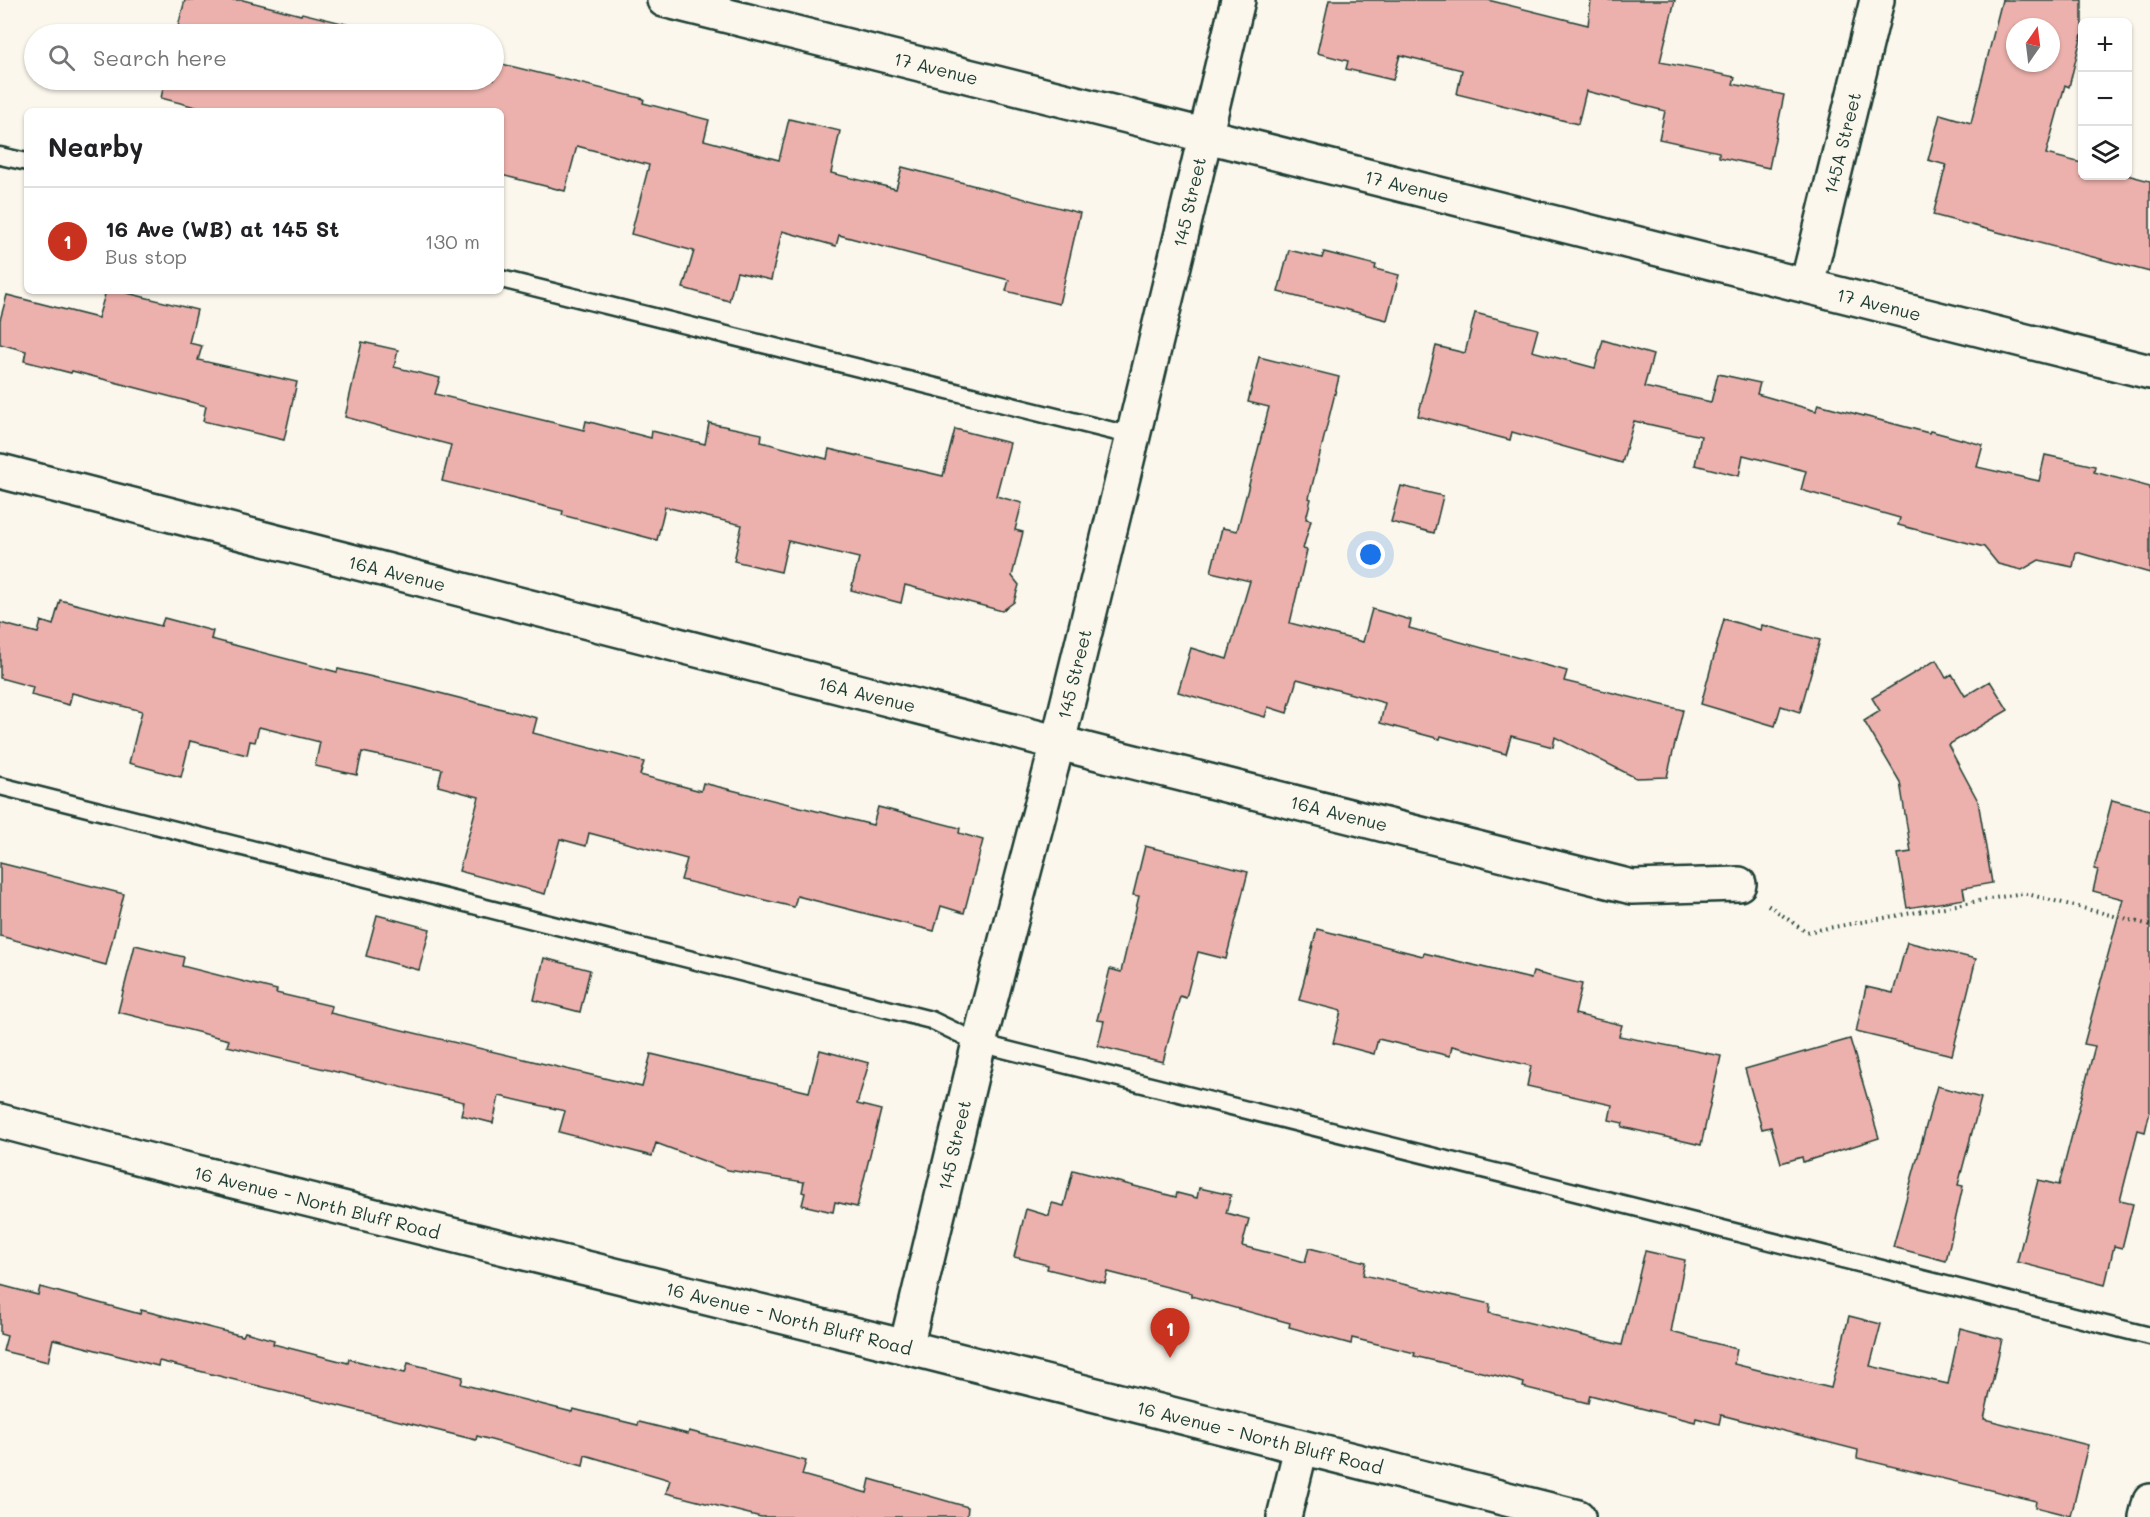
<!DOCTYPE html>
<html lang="en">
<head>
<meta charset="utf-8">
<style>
	body { margin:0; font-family:Mali,sans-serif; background:#f6f6f6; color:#202124 }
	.controls { position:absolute; right:18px; top:18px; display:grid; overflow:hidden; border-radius:9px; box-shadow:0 2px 4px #0004 }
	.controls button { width:54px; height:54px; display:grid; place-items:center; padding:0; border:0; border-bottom:2px solid #e0e0e0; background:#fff; color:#202124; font:30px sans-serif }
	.compass { position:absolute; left:2006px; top:18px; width:54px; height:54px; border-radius:50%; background:#fff; box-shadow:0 2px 4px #0004; rotate:14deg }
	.you { position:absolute; left:1371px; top:555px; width:21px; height:21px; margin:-15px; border:4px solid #fff; border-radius:50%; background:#1a73e8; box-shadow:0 0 0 9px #1a73e833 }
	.badge { display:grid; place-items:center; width:39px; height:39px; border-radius:50%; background:#c8321e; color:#fff; font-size:20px; font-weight:700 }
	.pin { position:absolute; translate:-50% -50px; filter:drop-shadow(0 2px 3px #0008) }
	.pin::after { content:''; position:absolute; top:32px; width:21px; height:18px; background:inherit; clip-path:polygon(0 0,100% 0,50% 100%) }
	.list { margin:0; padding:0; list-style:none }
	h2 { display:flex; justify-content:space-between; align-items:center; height:78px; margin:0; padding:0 24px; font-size:26px }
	h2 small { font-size:20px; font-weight:400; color:#757577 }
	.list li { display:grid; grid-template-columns:39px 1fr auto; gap:18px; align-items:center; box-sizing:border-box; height:108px; padding:0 24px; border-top:2px solid #e0e0e0 }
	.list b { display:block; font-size:22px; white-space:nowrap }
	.list p { margin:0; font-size:20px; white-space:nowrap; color:#757577 }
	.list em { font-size:20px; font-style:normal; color:#757577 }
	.icon { flex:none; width:33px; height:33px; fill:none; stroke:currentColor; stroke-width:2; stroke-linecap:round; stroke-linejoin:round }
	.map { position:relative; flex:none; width:2150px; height:1517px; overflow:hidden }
	.search { position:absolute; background:#fff; box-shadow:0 2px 4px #0004; left:24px; top:24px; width:480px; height:66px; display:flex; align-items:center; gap:15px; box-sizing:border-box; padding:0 21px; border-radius:33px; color:#757577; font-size:22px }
	.panel { position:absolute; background:#fff; box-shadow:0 2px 4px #0004; left:24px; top:108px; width:480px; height:186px; border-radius:9px }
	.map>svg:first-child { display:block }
</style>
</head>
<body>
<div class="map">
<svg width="2150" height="1517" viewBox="0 0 2150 1517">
	<rect width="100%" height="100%" fill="#fbf7ec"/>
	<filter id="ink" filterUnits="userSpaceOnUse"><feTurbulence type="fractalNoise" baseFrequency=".0167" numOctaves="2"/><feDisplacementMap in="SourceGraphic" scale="12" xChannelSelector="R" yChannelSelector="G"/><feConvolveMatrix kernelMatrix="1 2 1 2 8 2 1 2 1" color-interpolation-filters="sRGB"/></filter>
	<g filter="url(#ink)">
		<path fill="#ecb1ac" stroke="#1f3d34" stroke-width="1.5" fill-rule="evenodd" d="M 185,0 L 243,0 L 301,15 L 302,13 L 350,25 L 348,33 L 355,34 L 176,34 Z
			M 1329,0 L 1488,0 L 1588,25 L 1591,0 L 1675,0 L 1660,62 L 1735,77 L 1733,84 L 1784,95 L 1769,168 L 1719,157 L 1719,152 L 1659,139 L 1665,111 L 1586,91 L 1578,124 L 1457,94 L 1462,70 L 1400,55 L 1393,80 L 1346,69 L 1348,61 L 1317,53 Z
			M 2002,0 L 2082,0 L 2082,34 L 2069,87 L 2065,85 L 2046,154 L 2082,163 L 2082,176 L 2127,175 L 2150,181 L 2150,272 L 1933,215 L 1946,165 L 1928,160 L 1940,114 L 1971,123 ZM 2015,27 L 2051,27 L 2051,63 L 2015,63 Z
			M 494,62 L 644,99 L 643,103 L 709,120 L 704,140 L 779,160 L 789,119 L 840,131 L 831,173 L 896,189 L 902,167 L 1080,213 L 1059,304 L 1006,291 L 1009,280 L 839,235 L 836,246 L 782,231 L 771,280 L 737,272 L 729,301 L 683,288 L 694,251 L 631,234 L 649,165 L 577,146 L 565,191 L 501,175 L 501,111 L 211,111 L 161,98 L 165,80 L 494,80 Z
			M 1289,250 L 1322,258 L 1324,252 L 1376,265 L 1375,269 L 1399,275 L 1387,320 L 1278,292 Z
			M 106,291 L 119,291 L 197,310 L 189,343 L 202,346 L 198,360 L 297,382 L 284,440 L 203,421 L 206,406 L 72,371 L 71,373 L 24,361 L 26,351 L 0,344 L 0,320 L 7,295 L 98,318 Z
			M 1475,313 L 1538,329 L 1532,351 L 1595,368 L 1603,340 L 1653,355 L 1644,387 L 1711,402 L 1718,374 L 1760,383 L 1757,394 L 1816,411 L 1818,404 L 1929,433 L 1930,431 L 1983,445 L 1977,467 L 2039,481 L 2045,455 L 2095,466 L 2094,472 L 2150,487 L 2150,573 L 2076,552 L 2073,567 L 2039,560 L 2022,570 L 1998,564 L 1984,547 L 1898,525 L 1900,518 L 1801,490 L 1806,471 L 1743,455 L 1739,476 L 1695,465 L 1701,436 L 1634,421 L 1622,463 L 1512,432 L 1510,440 L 1418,416 L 1436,346 L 1465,353 Z
			M 362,342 L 398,350 L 394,367 L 440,378 L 435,394 L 584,430 L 586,421 L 651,438 L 652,431 L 705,444 L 709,423 L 762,434 L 761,442 L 827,459 L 829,449 L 943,476 L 955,429 L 1010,443 L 996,496 L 1022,503 L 1015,530 L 1023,532 L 1012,576 L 1019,585 L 1014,602 L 1002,611 L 905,585 L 901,603 L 851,590 L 859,558 L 788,541 L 781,572 L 734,561 L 742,525 L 665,507 L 657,540 L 562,515 L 563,511 L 442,481 L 451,445 L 345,417 Z
			M 1259,357 L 1339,377 L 1309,498 L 1311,499 L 1306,519 L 1311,520 L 1303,549 L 1307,550 L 1290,623 L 1363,642 L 1372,609 L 1411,620 L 1409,628 L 1567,671 L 1564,681 L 1683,710 L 1667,777 L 1636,778 L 1555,737 L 1553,747 L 1511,736 L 1506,754 L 1441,736 L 1440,739 L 1380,723 L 1385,703 L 1297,679 L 1287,713 L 1268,707 L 1265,717 L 1178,692 L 1191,648 L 1227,659 L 1250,581 L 1211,572 L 1222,528 L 1237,531 L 1269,407 L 1248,402 Z
			M 1401,486 L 1443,496 L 1434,533 L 1391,522 Z
			M 60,600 L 161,626 L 164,618 L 213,631 L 211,639 L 337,672 L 338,669 L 416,687 L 537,718 L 533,733 L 644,762 L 640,775 L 701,791 L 703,783 L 873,825 L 878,807 L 960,828 L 959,833 L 983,840 L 964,913 L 941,906 L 934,931 L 797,896 L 794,907 L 681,880 L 687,859 L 589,833 L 586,846 L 560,839 L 545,894 L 459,871 L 479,797 L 438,786 L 442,769 L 362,752 L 357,775 L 315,766 L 320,742 L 259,727 L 255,742 L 250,741 L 247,755 L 190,741 L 181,777 L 129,763 L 142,711 L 72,693 L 69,705 L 31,695 L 33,687 L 0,678 L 0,623 L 38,633 L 41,621 L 53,625 Z
			M 1724,619 L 1761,630 L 1762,625 L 1820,640 L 1800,712 L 1781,706 L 1775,726 L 1701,704 Z
			M 1936,660 L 1946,678 L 1952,674 L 1965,696 L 1990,681 L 2008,710 L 1948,745 L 1978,801 L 1992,883 L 1963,888 L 1965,899 L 1907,908 L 1898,854 L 1911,852 L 1900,782 L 1864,721 L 1880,711 L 1872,698 Z
			M 2112,800 L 2150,810 L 2150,1111 L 2145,1132 L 2138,1130 L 2120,1201 L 2133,1204 L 2122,1248 L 2114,1246 L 2105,1285 L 2017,1262 L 2038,1180 L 2059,1185 L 2095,1046 L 2084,1044 L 2123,899 L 2093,891 L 2098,870 L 2094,869 Z
			M 1145,846 L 1248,872 L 1226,959 L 1198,952 L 1186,998 L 1180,996 L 1163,1062 L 1098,1046 L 1104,1021 L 1097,1020 L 1110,969 L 1121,972 L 1139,896 L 1133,895 Z
			M 0,863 L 124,894 L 106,965 L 0,936 Z
			M 377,915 L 430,929 L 419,970 L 366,956 Z
			M 1317,929 L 1423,956 L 1424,953 L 1531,979 L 1533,972 L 1582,984 L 1575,1014 L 1622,1025 L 1619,1036 L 1721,1056 L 1701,1145 L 1622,1127 L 1623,1123 L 1609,1120 L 1612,1105 L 1527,1086 L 1531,1066 L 1452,1046 L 1450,1056 L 1378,1039 L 1374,1054 L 1333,1043 L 1341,1011 L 1299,1000 Z
			M 1907,942 L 1976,959 L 1952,1055 L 1856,1032 L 1866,987 L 1893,993 Z
			M 135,945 L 184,957 L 182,966 L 277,990 L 276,993 L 332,1006 L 330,1013 L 642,1087 L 651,1054 L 809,1092 L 820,1050 L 869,1063 L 857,1104 L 881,1110 L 857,1207 L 835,1202 L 833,1212 L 802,1205 L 805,1193 L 802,1192 L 804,1182 L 728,1170 L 656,1143 L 652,1156 L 559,1132 L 565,1111 L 499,1096 L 493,1123 L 461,1115 L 464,1102 L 227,1046 L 229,1040 L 118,1012 Z
			M 544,958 L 590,970 L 580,1012 L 534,1000 Z
			M 1850,1039 L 1879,1138 L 1803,1162 L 1802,1157 L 1781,1163 L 1771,1127 L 1762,1129 L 1745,1069 Z
			M 1937,1086 L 1981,1098 L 1958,1185 L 1963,1186 L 1946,1261 L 1893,1247 Z
			M 1073,1170 L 1176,1197 L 1177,1193 L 1197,1198 L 1199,1188 L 1231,1195 L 1226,1213 L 1249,1219 L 1242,1246 L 1305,1262 L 1309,1248 L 1366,1262 L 1363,1275 L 1490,1304 L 1489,1313 L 1622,1345 L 1645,1251 L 1685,1260 L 1671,1332 L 1737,1349 L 1734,1364 L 1831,1388 L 1849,1316 L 1881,1324 L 1870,1366 L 1948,1384 L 1960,1328 L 2002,1339 L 1984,1419 L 2088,1445 L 2071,1516 L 2035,1507 L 2036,1501 L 1857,1458 L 1858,1450 L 1721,1415 L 1719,1424 L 1696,1418 L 1695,1422 L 1590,1395 L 1588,1403 L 1523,1387 L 1524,1383 L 1498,1376 L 1414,1356 L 1415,1353 L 1352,1338 L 1351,1344 L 1289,1327 L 1290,1323 L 1191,1296 L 1191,1293 L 1108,1272 L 1105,1283 L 1047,1269 L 1048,1265 L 1014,1257 L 1026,1209 L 1049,1216 L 1052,1203 L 1064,1206 Z
			M 0,1285 L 38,1295 L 40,1287 L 140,1314 L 141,1310 L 243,1336 L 245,1332 L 274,1340 L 273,1344 L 348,1363 L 349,1359 L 405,1373 L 408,1363 L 463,1377 L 461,1384 L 572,1412 L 573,1409 L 638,1425 L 639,1422 L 688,1434 L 689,1431 L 806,1461 L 802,1475 L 867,1493 L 870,1479 L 968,1507 L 967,1517 L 761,1517 L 666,1493 L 670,1480 L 585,1455 L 583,1466 L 477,1436 L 476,1440 L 159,1361 L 158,1366 L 53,1339 L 48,1362 L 3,1351 L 7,1336 L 0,1334 Z"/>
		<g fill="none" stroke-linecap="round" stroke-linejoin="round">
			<g stroke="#1f3d34" stroke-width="21">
				<path id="lane" d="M 0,156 L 27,162
					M 501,279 L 1133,436
					M 0,786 L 931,1020 L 979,1043 L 2150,1336"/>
			</g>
			<g stroke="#1f3d34" stroke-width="38">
				<path id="street" d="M 664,0 L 2150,372
					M 1807,285 L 1877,0
					M 0,471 L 1106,755 L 1632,887 L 1739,884
					M 906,1347 L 979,1043 L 1058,742 L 1133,436 L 1238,0
					M 1284,1517 L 1301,1448
					M 2146,1517 L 2150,1501"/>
			</g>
			<g stroke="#1f3d34" stroke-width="38">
				<path id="secondary" d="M 0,1121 L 148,1160 L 906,1347 L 1578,1517"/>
			</g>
			<path stroke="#1f3d34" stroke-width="4" stroke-dasharray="1.5 4.5" stroke-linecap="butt" d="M 1768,905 L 1806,932 L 2023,893 L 2150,925"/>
			<use href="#lane" stroke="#fbf7ec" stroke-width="16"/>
			<use href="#street" stroke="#fbf7ec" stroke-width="33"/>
			<use href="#secondary" stroke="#fbf7ec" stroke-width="33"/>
		</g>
	</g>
	<g text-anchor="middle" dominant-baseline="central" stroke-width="4.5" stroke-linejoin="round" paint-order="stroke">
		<g font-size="18" fill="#1f3d34" stroke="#fbf7ec">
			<text transform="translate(936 68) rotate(14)">17 Avenue</text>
			<text transform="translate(1842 143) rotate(-76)">145A Street</text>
			<text transform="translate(1407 186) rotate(14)">17 Avenue</text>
			<text transform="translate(1189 202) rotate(-77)">145 Street</text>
			<text transform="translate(1879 304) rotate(14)">17 Avenue</text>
			<text transform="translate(397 573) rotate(14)">16A Avenue</text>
			<text transform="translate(1074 674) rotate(-76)">145 Street</text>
			<text transform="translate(867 694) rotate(14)">16A Avenue</text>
			<text transform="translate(1339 813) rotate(14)">16A Avenue</text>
			<text transform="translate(954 1145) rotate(-77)">145 Street</text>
			<text transform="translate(317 1202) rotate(14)">16 Avenue - North Bluff Road</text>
			<text transform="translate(789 1318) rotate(14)">16 Avenue - North Bluff Road</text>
			<text transform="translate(1260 1437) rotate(14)">16 Avenue - North Bluff Road</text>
		</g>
	</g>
</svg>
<div class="controls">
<button>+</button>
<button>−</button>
<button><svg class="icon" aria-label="layers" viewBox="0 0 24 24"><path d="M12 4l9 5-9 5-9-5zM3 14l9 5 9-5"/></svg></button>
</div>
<svg class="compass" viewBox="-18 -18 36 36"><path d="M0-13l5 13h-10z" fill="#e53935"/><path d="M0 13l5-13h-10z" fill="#757577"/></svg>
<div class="you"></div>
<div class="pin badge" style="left:1170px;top:1358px">1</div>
<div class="search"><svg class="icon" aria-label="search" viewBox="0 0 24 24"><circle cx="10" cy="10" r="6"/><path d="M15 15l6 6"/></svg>Search here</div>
<section class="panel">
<h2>Nearby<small></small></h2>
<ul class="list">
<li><span class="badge">1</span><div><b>16 Ave (WB) at 145 St</b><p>Bus stop</p></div><em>130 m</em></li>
</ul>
</section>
</div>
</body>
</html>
